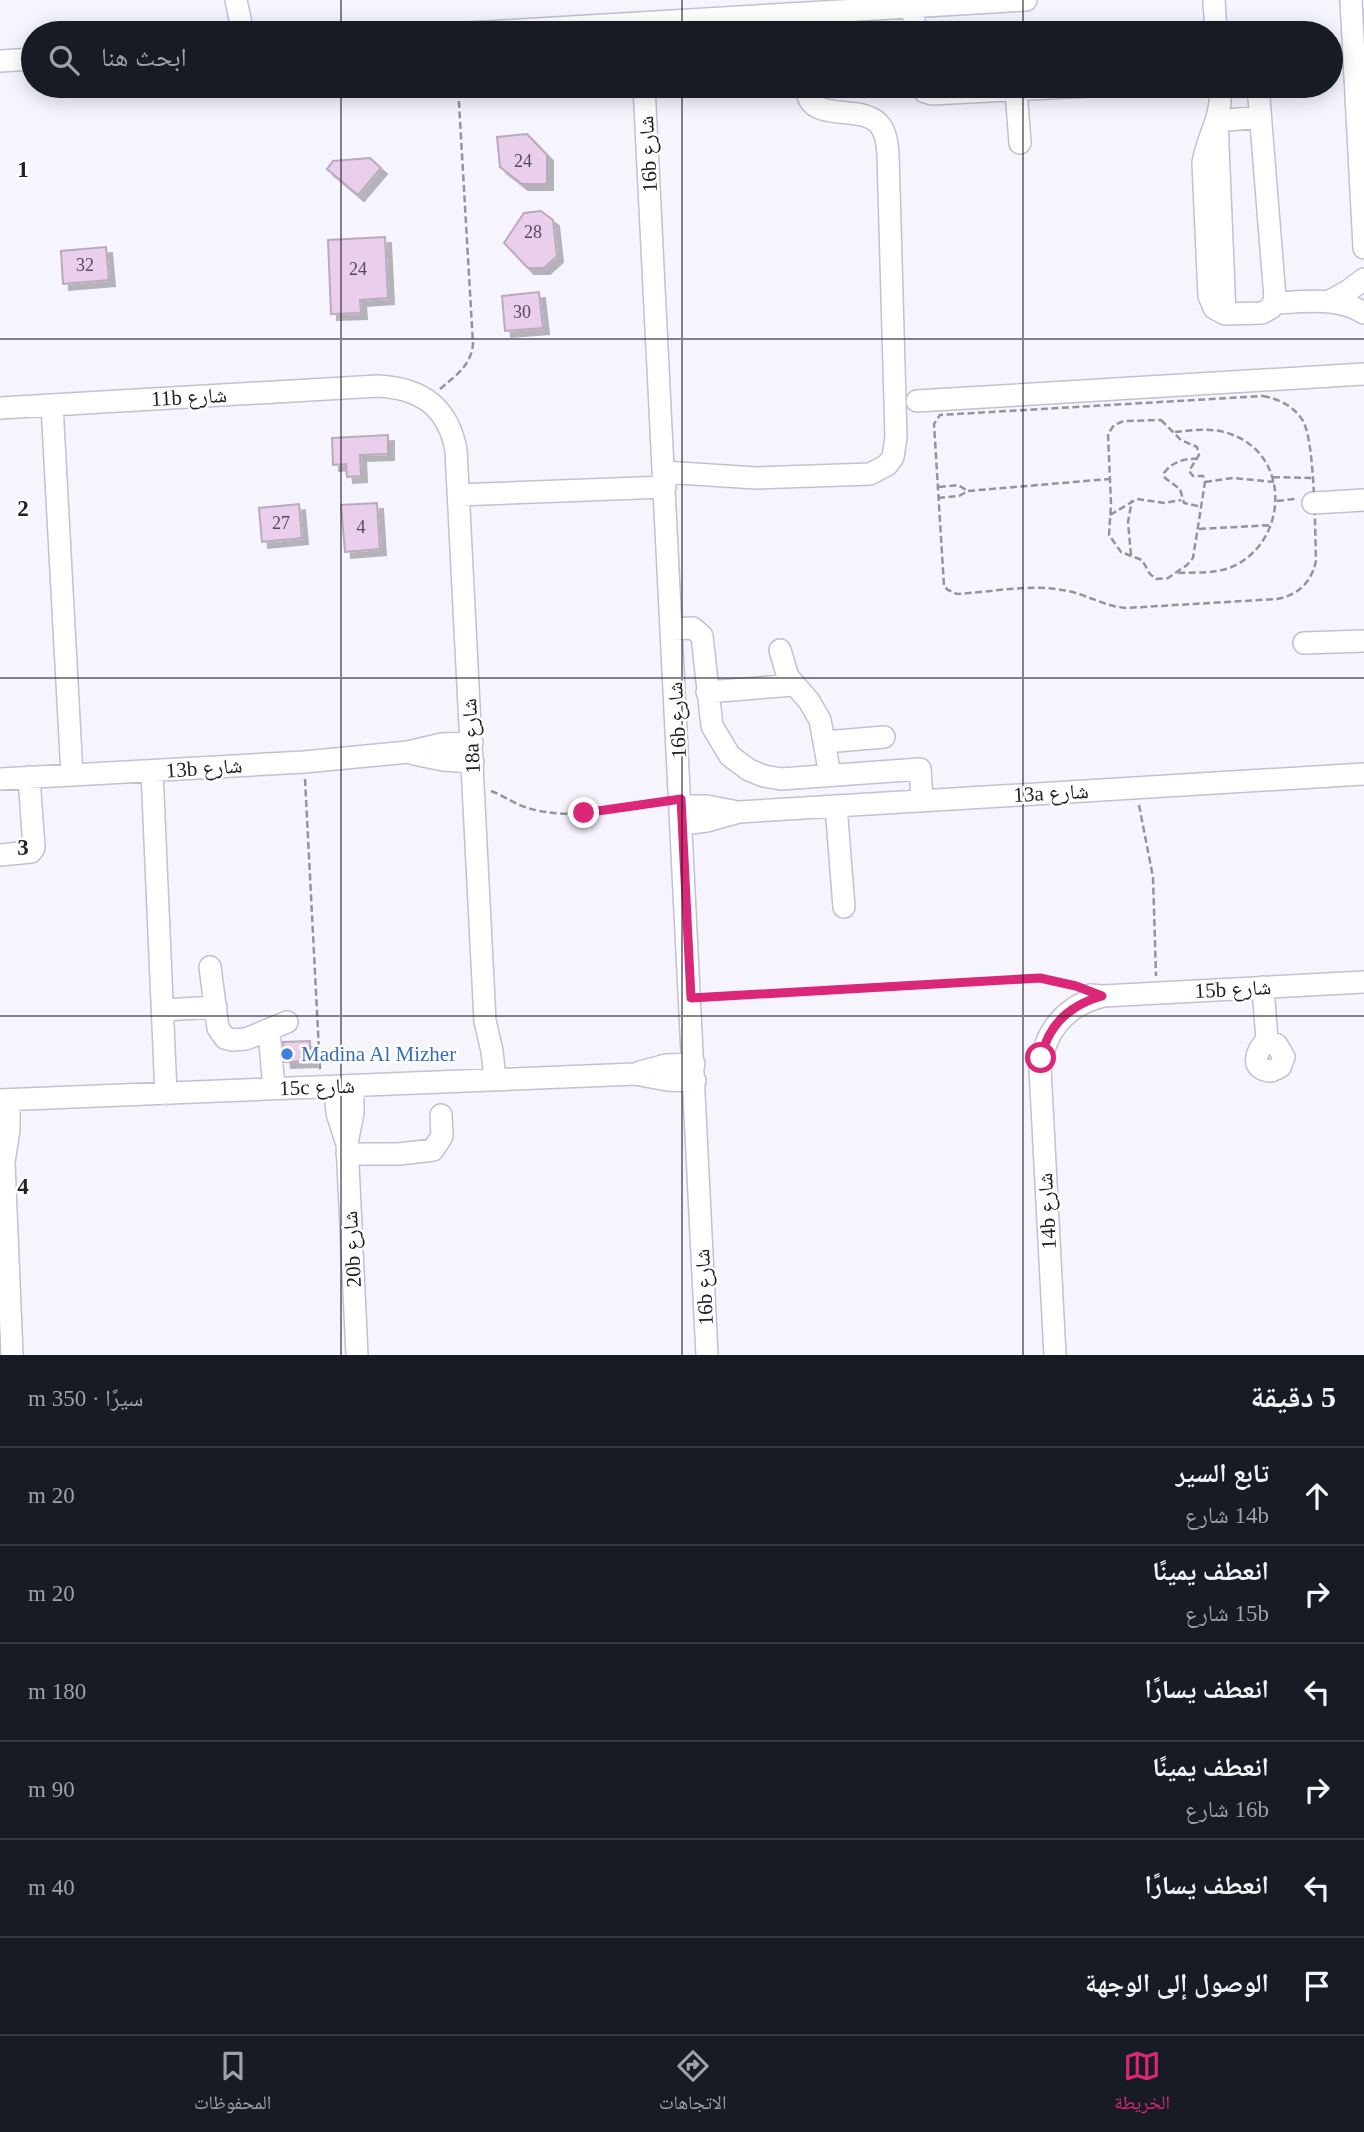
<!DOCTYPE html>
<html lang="ar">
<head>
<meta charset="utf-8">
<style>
	body { margin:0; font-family:"Times New Roman","Noto Naskh Arabic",serif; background:#242831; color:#f1f3f6; direction:rtl }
	.stop { position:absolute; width:21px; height:21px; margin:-16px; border:5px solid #db2777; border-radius:50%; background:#fff }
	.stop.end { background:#db2777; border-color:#fff; box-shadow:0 2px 7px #0008 }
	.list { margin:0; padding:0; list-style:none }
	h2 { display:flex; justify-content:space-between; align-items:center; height:91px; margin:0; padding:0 28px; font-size:30px }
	h2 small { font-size:23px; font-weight:400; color:#9ea1a6 }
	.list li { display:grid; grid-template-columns:46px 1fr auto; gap:21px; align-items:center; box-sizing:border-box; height:98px; padding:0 28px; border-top:2px solid #363941 }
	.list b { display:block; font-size:26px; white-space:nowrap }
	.list p { margin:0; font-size:23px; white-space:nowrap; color:#9ea1a6 }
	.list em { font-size:23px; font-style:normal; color:#9ea1a6 }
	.icon { flex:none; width:38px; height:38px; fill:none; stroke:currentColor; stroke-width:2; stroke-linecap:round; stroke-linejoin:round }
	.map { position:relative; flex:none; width:1364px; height:1355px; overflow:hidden; direction:ltr }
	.search { position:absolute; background:#171b24; box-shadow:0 4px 18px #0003; left:21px; right:21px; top:21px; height:77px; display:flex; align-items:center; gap:18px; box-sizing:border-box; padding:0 24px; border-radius:38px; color:#9ea1a6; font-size:26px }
	.sheet { height:679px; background:#171b24 }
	nav { display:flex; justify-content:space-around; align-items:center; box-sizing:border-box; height:98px; border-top:2px solid #363941; background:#171b24; font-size:19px; color:#9ea1a6 }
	nav a { display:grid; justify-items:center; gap:4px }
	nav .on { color:#db2777 }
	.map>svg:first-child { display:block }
</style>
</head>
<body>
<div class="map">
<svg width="1364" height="1355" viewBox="0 0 1364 1355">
	<defs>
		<filter id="shadow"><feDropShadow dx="6" dy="6" stdDeviation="0" flood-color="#0004"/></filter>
	</defs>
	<rect width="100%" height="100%" fill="#f6f4fd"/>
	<path fill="#e9cfeb" stroke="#baaabb" stroke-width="2" filter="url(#shadow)" d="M 527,134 L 547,155 L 547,184 L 522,184 L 500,167 L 497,137 Z
		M 370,158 L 381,168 L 358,195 L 327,169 L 333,161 Z
		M 541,211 L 553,220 L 557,256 L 544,268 L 528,268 L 504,243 L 524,213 Z
		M 385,237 L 388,298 L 360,300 L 361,313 L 331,314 L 328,240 Z
		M 106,247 L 109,280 L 63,284 L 61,251 Z
		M 539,292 L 543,328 L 505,331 L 502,296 Z
		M 388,435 L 388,454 L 360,455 L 361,476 L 347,477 L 346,464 L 333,465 L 332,438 Z
		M 377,503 L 380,549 L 345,552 L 341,505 Z
		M 299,504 L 302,538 L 262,542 L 259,508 Z
		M 310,1041 L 311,1061 L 285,1062 L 283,1042 Z"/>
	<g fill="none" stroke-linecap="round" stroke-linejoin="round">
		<g stroke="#c4bfd4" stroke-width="24">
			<path id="minor" d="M 236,0 L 243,33
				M 1214,0 L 1216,33
				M 1351,0 L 1364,248
				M 913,7 L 915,33
				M 469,33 L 1026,0
				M 0,61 L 33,59
				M 644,86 L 707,1355
				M 920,86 L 925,92 L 932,94 L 1088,86
				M 1220,86 C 1223,118 1208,133 1203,163 L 1209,296 L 1214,308 L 1225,314 L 1262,313 L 1271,308 L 1275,298 L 1258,86
				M 1016,90 L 1020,143
				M 1330,301 L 1348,291 L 1364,279
				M 1274,303 C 1304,302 1337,296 1364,313
				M 1225,314 L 1217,121 L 1260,117
				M 917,401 L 1364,374
				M 52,405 L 72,775
				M 0,408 L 378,386 C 421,388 448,407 456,450 L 485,1021 L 492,1051 L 495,1079
				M 664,472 L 756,478 L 870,474 L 887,465 L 893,457 L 896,437 L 888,154 C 887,143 886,131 878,123 C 858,103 806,125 807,86
				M 458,495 L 665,487
				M 1313,503 L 1364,500
				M 672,629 L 693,628 L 702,636 L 712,726 L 730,756 L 749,770 L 764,776 L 781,779 L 920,769 L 922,801
				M 1304,643 L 1364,641
				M 780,650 L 788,677 L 809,701 L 820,720 L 830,775
				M 707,692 L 794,685
				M 825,742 L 884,737
				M 414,754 L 443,760 L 473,762
				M 152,771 L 166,1094
				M 0,779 L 304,762 L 408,752 L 442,744 L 472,743
				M 681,806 L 706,806 L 733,811
				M 836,806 L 844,907
				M 682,824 L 707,821 L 739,812 L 1364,774
				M 0,855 L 31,852 L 34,848 L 29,777
				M 210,967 L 218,1028 L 225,1038 L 233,1040 L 246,1039 L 287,1022
				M 1263,987 L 1267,1040 C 1256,1051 1249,1070 1271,1071 L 1280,1067 L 1284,1057 L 1277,1045 L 1267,1040
				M 1090,995 L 1103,996 L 1364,982
				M 163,1010 L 216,1007
				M 269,1030 L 274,1089
				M 640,1072 L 666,1065 L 694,1064
				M 335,1086 L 337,1113 L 346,1141
				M 353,1086 L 353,1113 L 347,1143 L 357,1355
				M 0,1100 L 635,1074 L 667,1080 L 695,1081
				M 9,1100 L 9,1130 L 4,1162 L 12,1355
				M 347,1154 L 399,1154 L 433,1150 L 442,1136 L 441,1115
				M 1055,1355 L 1040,1068 C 1045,1030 1066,1005 1103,996"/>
		</g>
		<path stroke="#95939b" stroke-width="2.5" stroke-dasharray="7 3.5" stroke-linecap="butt" d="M 440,389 C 455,376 471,366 473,344 L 458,86
			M 1263,396 C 1279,399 1294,406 1303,421 C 1315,442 1315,532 1316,561 C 1311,583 1298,595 1277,599 L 1126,608 C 1102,606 1085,593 1062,590 C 1029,584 991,592 957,594 L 948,590 L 944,586 L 934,424 L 940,415 Z
			M 1161,420 L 1181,440 L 1197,447 L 1199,455 L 1189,471 L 1193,476 L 1203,476 L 1205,482 L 1193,558 L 1187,565 L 1168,578 L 1156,579 L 1150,574 L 1142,560 L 1121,552 L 1109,535 L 1111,504 L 1108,434 L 1114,425 L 1124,421 Z
			M 1175,432 C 1194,430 1214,427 1233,435 C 1293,458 1287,546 1229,568 C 1212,574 1194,572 1176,573
			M 1198,459 C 1184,458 1172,462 1164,473 L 1165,478 L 1180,489 L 1184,503 L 1202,507
			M 1273,477 L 1311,478
			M 1205,482 L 1233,478 L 1274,482
			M 939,487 L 958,485 L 968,491
			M 938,498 L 959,496 L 968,491 L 1109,479
			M 1277,501 L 1295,499
			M 1110,515 L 1137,499 L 1164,503 L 1181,500
			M 1199,529 L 1272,525
			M 1131,555 L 1128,522 L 1132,500
			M 305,779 L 320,1070
			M 491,791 C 502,795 513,803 525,807 C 569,822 617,808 661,801
			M 1139,805 L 1153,877 L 1156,976
			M 708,997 L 1040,978 L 1075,985"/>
		<use href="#minor" stroke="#fff" stroke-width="21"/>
	</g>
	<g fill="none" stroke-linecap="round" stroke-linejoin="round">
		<path stroke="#db2777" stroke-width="9" d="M 584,813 L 681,799 L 691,998 L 1040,978 L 1076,986 L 1102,996 C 1070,1005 1048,1025 1041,1058"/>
	</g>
	<path fill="none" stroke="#222028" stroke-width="2" stroke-opacity="0.55" d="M 341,0 L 341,33M 682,0 L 682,33M 1023,0 L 1023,33M 341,86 L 341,1355M 682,86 L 682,1355M 1023,86 L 1023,1355M 0,339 L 1364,339M 0,678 L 1364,678M 0,1016 L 1364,1016"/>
	<circle fill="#3f7fe0" stroke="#fff" stroke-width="2.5" cx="287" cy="1054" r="7"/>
	<g text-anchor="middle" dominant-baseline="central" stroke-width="5" stroke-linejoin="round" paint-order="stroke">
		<g font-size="18" fill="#544c59">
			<text x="523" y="161">24</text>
			<text x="533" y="232">28</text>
			<text x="85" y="265">32</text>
			<text x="358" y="269">24</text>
			<text x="522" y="312">30</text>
			<text x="281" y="523">27</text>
			<text x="361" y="527">4</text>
		</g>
		<g font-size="21" fill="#222028" stroke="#fff">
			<text transform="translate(648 154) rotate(-93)">16b شارع</text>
			<text transform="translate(189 397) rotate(-3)">11b شارع</text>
			<text transform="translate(677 720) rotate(-93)">16b شارع</text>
			<text transform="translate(471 736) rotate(-93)">18a شارع</text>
			<text transform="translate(204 768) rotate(-4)">13b شارع</text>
			<text transform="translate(1051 793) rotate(-3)">13a شارع</text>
			<text transform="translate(1233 989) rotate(-3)">15b شارع</text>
			<text transform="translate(317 1087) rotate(-2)">15c شارع</text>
			<text transform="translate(1047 1211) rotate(-93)">14b شارع</text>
			<text transform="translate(352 1249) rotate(-93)">20b شارع</text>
			<text transform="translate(704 1287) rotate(-93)">16b شارع</text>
		</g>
		<g font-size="21" fill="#366cbe" stroke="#fff" text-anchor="start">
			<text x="301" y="1054">Madina Al Mizher</text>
		</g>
	</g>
	<g font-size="23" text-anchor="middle" font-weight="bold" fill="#222028" stroke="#fff" stroke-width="5" stroke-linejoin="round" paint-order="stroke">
		<text x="23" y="177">1</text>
		<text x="23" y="516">2</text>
		<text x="23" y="855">3</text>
		<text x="23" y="1194">4</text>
	</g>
</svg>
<div class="stop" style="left:1041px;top:1058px"></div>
<div class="stop end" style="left:584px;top:813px"></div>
<div class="search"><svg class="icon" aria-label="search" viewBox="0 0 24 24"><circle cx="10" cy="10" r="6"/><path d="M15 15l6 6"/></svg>ابحث هنا</div>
</div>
<section class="sheet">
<h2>5 دقيقة<small>سيرًا · 350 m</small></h2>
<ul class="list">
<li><svg class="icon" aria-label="ahead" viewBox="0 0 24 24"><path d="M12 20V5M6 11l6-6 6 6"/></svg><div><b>تابع السير</b><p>14b شارع</p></div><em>20 m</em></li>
<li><svg class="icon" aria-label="right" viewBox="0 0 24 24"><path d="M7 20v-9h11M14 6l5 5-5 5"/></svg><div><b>انعطف يمينًا</b><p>15b شارع</p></div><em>20 m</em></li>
<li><svg class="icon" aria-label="left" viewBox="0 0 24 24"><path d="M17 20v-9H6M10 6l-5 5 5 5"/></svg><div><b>انعطف يسارًا</b></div><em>180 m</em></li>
<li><svg class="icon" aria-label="right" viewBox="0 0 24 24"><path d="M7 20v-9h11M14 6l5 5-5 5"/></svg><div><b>انعطف يمينًا</b><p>16b شارع</p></div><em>90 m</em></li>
<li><svg class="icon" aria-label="left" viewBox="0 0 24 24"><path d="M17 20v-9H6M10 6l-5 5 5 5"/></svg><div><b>انعطف يسارًا</b></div><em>40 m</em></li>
<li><svg class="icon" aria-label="arrive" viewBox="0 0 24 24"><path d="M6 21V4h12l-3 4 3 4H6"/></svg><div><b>الوصول إلى الوجهة</b></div></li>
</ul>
</section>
<nav>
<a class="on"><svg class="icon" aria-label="map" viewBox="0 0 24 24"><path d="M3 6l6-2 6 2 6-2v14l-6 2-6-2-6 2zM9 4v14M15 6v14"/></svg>الخريطة</a>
<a><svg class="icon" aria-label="directions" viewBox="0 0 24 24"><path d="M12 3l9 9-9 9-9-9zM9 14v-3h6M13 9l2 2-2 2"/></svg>الاتجاهات</a>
<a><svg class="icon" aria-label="saved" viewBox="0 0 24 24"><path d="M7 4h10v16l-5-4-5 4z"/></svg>المحفوظات</a>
</nav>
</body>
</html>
